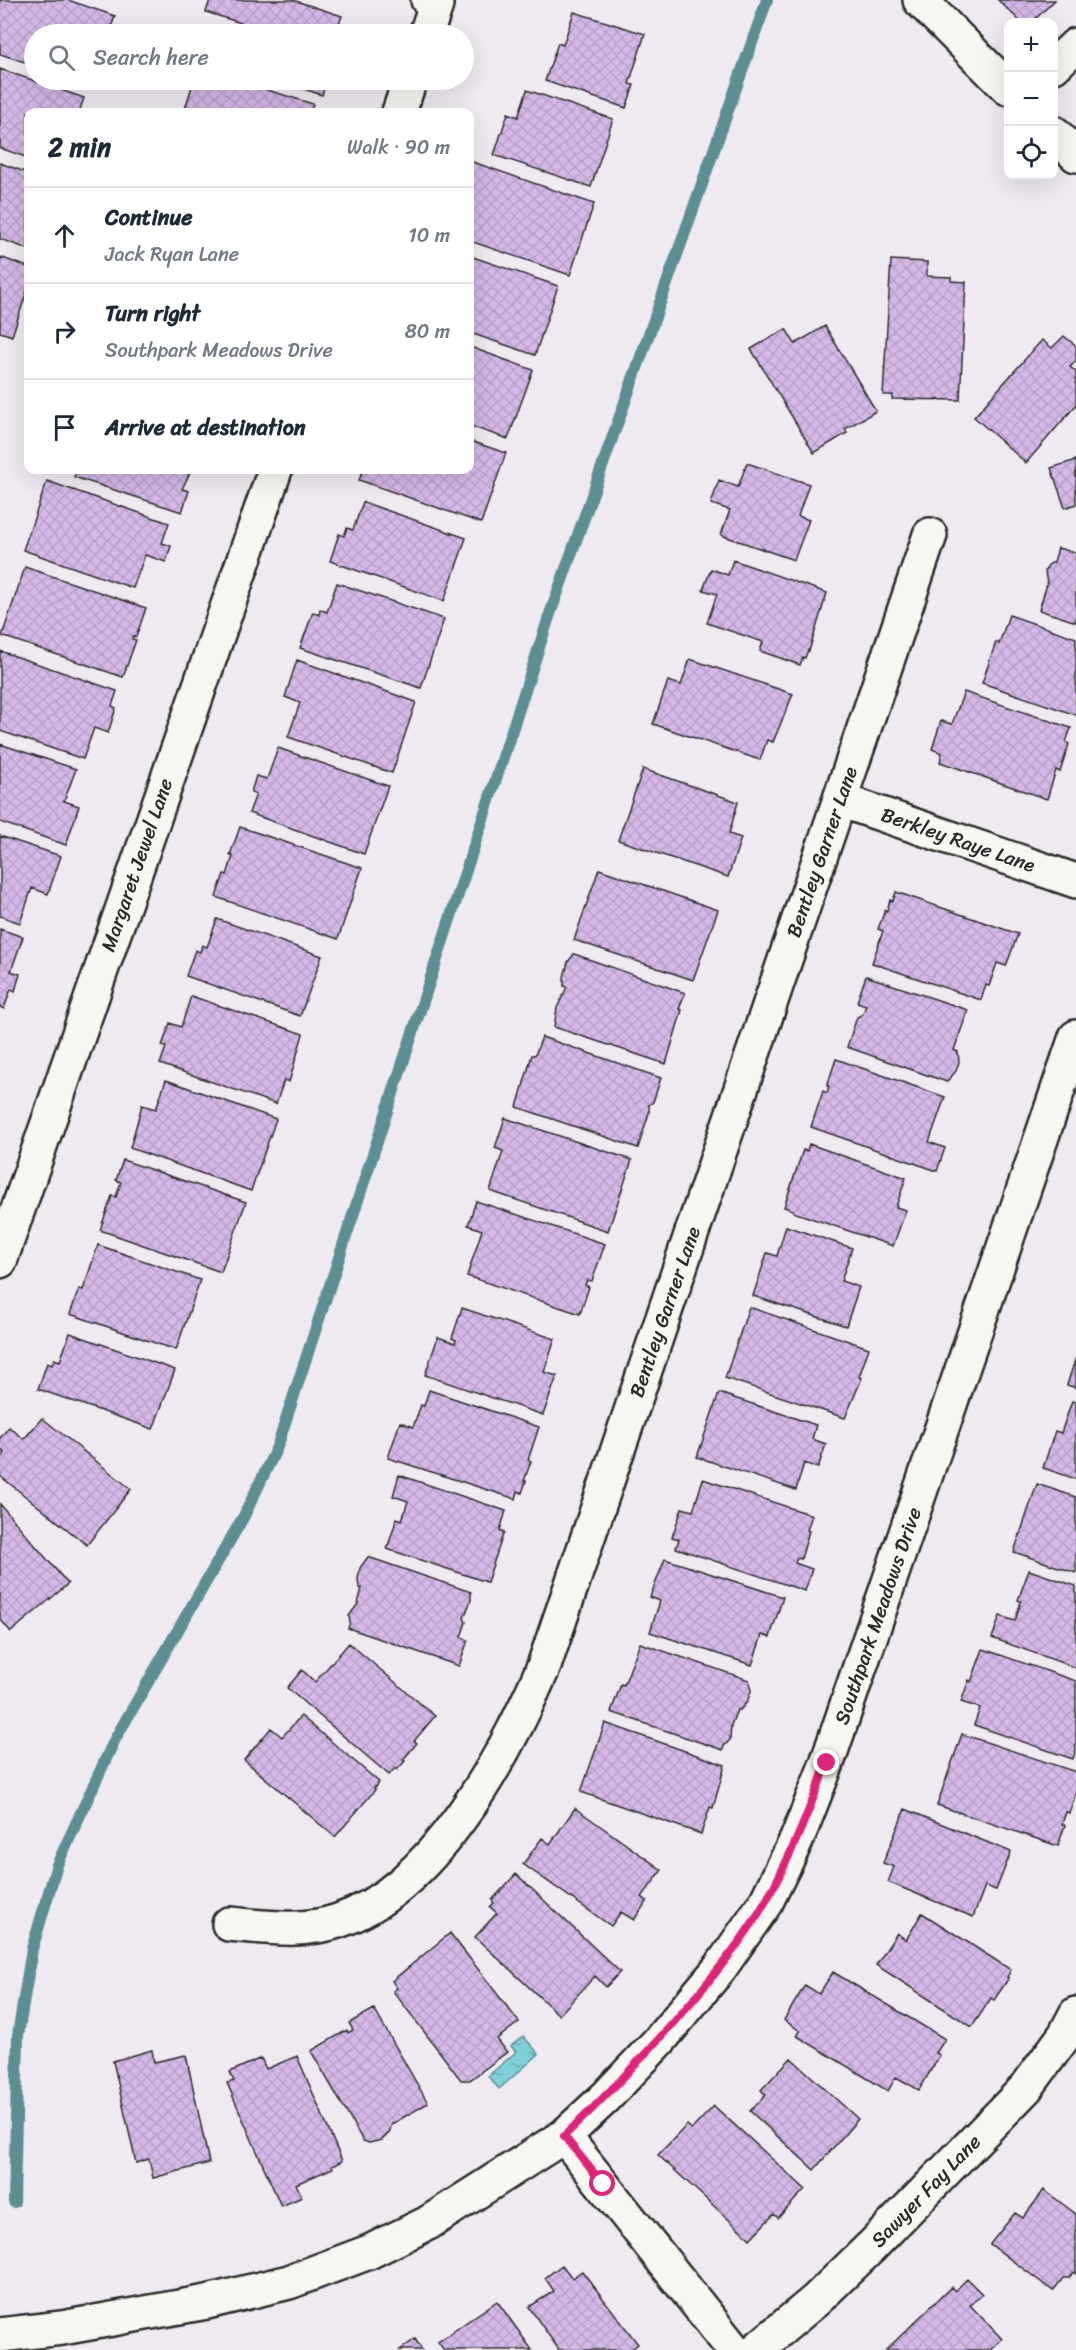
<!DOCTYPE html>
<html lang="en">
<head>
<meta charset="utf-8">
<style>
	body { margin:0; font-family:Sriracha,sans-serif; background:#f6f6f7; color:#1f2937 }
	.controls { position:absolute; right:18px; top:18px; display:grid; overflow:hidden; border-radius:12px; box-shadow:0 6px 24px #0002 }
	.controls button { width:54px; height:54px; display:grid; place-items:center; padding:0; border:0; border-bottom:2px solid #e0e1e3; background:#fff; color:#1f2937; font:30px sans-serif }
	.stop { position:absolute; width:18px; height:18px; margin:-14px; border:4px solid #db2777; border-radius:50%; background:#fff }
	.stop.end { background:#db2777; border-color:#fff; box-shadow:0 2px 6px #0008 }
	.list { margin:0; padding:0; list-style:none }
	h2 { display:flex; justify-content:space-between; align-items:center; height:78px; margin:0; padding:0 24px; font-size:26px }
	h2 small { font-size:20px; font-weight:400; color:#747a83 }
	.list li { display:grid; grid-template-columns:39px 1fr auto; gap:18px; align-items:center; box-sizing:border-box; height:96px; padding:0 24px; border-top:2px solid #e0e1e3 }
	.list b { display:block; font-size:22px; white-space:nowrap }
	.list p { margin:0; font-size:20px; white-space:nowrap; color:#747a83 }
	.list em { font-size:20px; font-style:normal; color:#747a83 }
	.icon { flex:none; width:33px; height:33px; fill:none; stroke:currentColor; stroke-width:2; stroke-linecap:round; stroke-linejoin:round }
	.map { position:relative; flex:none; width:1076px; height:2350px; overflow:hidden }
	.search { position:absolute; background:#fff; box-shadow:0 6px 24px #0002; left:24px; top:24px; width:450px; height:66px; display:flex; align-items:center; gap:15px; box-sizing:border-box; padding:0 21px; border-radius:33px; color:#747a83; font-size:22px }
	.panel { position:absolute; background:#fff; box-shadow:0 6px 24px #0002; left:24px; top:108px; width:450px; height:366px; border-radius:12px }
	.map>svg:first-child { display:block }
</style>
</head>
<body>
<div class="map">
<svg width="1076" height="2350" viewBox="0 0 1076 2350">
	<defs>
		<pattern id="water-ripples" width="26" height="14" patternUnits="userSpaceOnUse" patternTransform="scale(1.5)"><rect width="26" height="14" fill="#7fd1d7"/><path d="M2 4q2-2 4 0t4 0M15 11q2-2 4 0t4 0" fill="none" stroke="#68aaaf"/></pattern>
		<pattern id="building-cross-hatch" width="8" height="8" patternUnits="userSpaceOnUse" patternTransform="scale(1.5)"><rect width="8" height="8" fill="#d4b9e7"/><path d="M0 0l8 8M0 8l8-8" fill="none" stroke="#b69fc6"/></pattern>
	</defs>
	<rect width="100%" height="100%" fill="#efeaf0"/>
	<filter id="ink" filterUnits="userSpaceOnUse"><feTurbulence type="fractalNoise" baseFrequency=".0167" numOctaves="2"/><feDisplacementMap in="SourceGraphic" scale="12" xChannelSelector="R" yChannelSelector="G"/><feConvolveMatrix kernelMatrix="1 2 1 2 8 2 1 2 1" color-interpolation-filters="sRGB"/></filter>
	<g filter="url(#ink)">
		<path fill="url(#water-ripples)" stroke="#5d8f92" stroke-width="1.5" d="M 523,2036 L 539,2054 L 499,2089 L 488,2076 L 516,2052 L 511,2046 Z"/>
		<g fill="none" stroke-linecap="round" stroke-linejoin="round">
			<path stroke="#5d8f92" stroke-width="12" d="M 14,2202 L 18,2035 L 32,1949 L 57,1865 L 115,1739 L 244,1516 L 277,1447 L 549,617 L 767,0"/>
		</g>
		<path fill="url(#building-cross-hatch)" stroke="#2b2b2b" stroke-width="1.5" d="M 0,0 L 68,0 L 115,16 L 109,34 L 34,34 L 34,65 L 0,54 Z
			M 210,0 L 293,0 L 342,16 L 335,34 L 238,34 L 241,23 L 206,12 Z
			M 998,0 L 1055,0 L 1032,22 L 1021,22 Z
			M 574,12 L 645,34 L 629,84 L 634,85 L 626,108 L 545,81 L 558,43 L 563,45 Z
			M 0,69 L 84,98 L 79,112 L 28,112 L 28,158 L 0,148 Z
			M 194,80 L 235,80 L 313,104 L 310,112 L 184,112 Z
			M 276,80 L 327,80 L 322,95 Z
			M 527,90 L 613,119 L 591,187 L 494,155 L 508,113 L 518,117 Z
			M 470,161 L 594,204 L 570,275 L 470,241 Z
			M 0,163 L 28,173 L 28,249 L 0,239 Z
			M 470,256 L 558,286 L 535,355 L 470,333 Z
			M 0,257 L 28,267 L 28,288 L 12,336 L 0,332 Z
			M 891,260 L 927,262 L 927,276 L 951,277 L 951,281 L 966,282 L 960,400 L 892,399 L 893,395 L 883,395 Z
			M 825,326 L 876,411 L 845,429 L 847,433 L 814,453 L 751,349 L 786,329 L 795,344 Z
			M 1064,336 L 1076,346 L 1076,361 L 1070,367 L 1076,372 L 1076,405 L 1026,463 L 974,417 L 1042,340 L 1052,348 Z
			M 470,347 L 533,370 L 508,439 L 470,426 Z
			M 470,441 L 506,453 L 481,523 L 359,480 L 363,470 L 470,470 Z
			M 1076,460 L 1076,504 L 1065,508 L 1051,468 Z
			M 747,463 L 809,484 L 798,516 L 809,520 L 794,560 L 721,535 L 730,510 L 711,504 L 719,480 L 738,487 Z
			M 77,470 L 191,470 L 182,489 L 189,491 L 182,512 L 74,477 Z
			M 47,481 L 169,523 L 162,543 L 171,546 L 166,562 L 145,555 L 133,588 L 23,550 Z
			M 363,502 L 466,538 L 444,601 L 330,561 L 339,534 L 344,536 L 347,528 L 353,530 Z
			M 1058,548 L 1076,553 L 1076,622 L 1039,610 L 1047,584 L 1045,571 L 1048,565 L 1054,562 Z
			M 733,560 L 827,593 L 809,651 L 808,650 L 805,658 L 803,657 L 800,665 L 760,651 L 763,642 L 707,623 L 717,594 L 703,590 L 711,569 L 728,575 Z
			M 25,567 L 146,608 L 136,637 L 133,636 L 132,639 L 136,640 L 123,677 L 2,636 Z
			M 337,583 L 444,619 L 421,688 L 300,648 L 313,612 L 319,615 L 320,609 L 327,612 Z
			M 1009,615 L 1076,638 L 1076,715 L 982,683 L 996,642 L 999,644 Z
			M 0,651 L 117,691 L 112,706 L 116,708 L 108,733 L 94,728 L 83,759 L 0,731 Z
			M 690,659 L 793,694 L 773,742 L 767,740 L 760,760 L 653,724 L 668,681 L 681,685 Z
			M 297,660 L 416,702 L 392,773 L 288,737 L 300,703 L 285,697 Z
			M 964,692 L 1071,728 L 1066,742 L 1069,744 L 1060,772 L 1056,770 L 1047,799 L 940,762 L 942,753 L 932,749 L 941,721 L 952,724 Z
			M 0,744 L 76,769 L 64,801 L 79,806 L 66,845 L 0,822 Z
			M 278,748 L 388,786 L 364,854 L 249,813 L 256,794 L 251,792 L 256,776 L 267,779 Z
			M 643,769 L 738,802 L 729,834 L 741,838 L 728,877 L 618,840 Z
			M 240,827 L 362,868 L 338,939 L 216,897 L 224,874 L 227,875 L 233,856 L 230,855 Z
			M 0,836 L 61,856 L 48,894 L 32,888 L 20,923 L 0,916 Z
			M 599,869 L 718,910 L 693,980 L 574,940 Z
			M 896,892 L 1018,934 L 1006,966 L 997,963 L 989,986 L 986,985 L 981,1000 L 872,963 L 883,931 L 878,929 L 885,910 L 887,911 L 890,900 L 893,901 Z
			M 217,919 L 322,956 L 300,1016 L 186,976 L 195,950 L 200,952 L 202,945 L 207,947 Z
			M 0,929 L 23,937 L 11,971 L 20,974 L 15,991 L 11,989 L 4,1009 L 0,1007 Z
			M 574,954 L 685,993 L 679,1009 L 682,1010 L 666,1064 L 554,1027 L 557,1008 L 567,987 L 564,986 L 564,977 L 568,962 Z
			M 866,976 L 968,1010 L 954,1050 L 958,1052 L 959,1062 L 956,1071 L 947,1082 L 847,1047 L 857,1017 L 863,1014 L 866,1005 L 857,1002 Z
			M 191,996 L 303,1034 L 289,1082 L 284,1080 L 276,1104 L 160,1064 L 166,1047 L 162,1046 L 170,1023 L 181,1027 Z
			M 542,1037 L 661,1078 L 653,1102 L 649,1105 L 649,1113 L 638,1148 L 517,1107 L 532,1055 L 535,1055 Z
			M 836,1059 L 945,1097 L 929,1142 L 945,1148 L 937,1171 L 811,1127 L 823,1091 L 827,1093 L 829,1086 L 827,1086 Z
			M 166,1080 L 276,1119 L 251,1191 L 130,1148 L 142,1105 L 156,1109 Z
			M 505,1118 L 632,1160 L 608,1231 L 490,1191 L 503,1151 L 495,1148 Z
			M 809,1144 L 906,1178 L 896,1207 L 906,1210 L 893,1246 L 793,1212 L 793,1210 L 784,1207 L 803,1150 L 807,1151 Z
			M 123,1160 L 246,1202 L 221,1272 L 100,1230 L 112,1196 L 116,1197 L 121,1182 L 116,1180 Z
			M 476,1201 L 605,1244 L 592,1281 L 587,1280 L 585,1285 L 589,1287 L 580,1314 L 467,1276 L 482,1230 L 468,1225 Z
			M 786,1226 L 852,1248 L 841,1281 L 859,1287 L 846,1326 L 753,1296 L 767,1253 L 777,1256 Z
			M 98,1245 L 200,1280 L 176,1350 L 70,1314 L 79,1289 L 83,1290 Z
			M 749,1307 L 869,1348 L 859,1377 L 862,1378 L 845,1418 L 725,1378 Z
			M 462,1308 L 555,1339 L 544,1372 L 557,1376 L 543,1415 L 425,1375 L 438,1337 L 455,1343 L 456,1340 L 452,1338 Z
			M 70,1333 L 175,1370 L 153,1429 L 38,1389 L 47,1363 L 52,1365 L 54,1359 L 60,1361 Z
			M 1076,1357 L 1076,1388 L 1067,1385 Z
			M 429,1390 L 539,1427 L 528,1460 L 531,1461 L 524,1481 L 526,1481 L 522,1493 L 518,1491 L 516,1499 L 388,1458 L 400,1422 L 413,1427 L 421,1405 L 424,1406 Z
			M 719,1393 L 816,1425 L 812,1439 L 826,1444 L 818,1468 L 804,1463 L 796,1490 L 697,1457 Z
			M 1072,1401 L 1076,1402 L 1076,1479 L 1043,1468 L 1055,1431 L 1061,1433 Z
			M 42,1418 L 131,1489 L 87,1545 L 0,1476 L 0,1460 L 5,1453 L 0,1449 L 0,1438 L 9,1427 L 24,1439 Z
			M 399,1475 L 506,1511 L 500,1530 L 504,1532 L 487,1582 L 387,1549 L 397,1518 L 402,1520 L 408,1501 L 393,1496 Z
			M 703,1479 L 812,1515 L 807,1530 L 809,1531 L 801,1559 L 797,1558 L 795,1563 L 812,1569 L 805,1591 L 676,1548 L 679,1539 L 672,1537 L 682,1508 L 693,1511 Z
			M 1037,1484 L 1076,1497 L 1076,1573 L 1014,1552 Z
			M 0,1504 L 68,1584 L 11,1632 L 0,1619 Z
			M 368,1557 L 471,1592 L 471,1600 L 464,1618 L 466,1622 L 461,1637 L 468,1640 L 459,1666 L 348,1628 L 350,1623 L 349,1616 L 358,1604 L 362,1588 L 359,1588 L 358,1579 L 360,1568 Z
			M 665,1559 L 783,1597 L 770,1637 L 762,1635 L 752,1665 L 650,1632 L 660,1601 L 650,1597 Z
			M 1029,1570 L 1076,1586 L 1076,1668 L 992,1638 L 1000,1616 L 1015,1621 L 1021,1601 L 1018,1600 Z
			M 349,1643 L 435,1716 L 414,1741 L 417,1743 L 403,1760 L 405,1761 L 397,1770 L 395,1768 L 389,1775 L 287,1688 L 302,1670 L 315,1682 Z
			M 640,1643 L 749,1680 L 751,1691 L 747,1702 L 740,1710 L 737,1710 L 731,1725 L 730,1740 L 724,1746 L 723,1750 L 611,1712 L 621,1684 L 624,1685 Z
			M 983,1649 L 1076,1681 L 1076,1749 L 1073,1759 L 974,1725 L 980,1708 L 961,1702 L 969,1680 L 971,1682 Z
			M 301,1716 L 379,1782 L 374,1788 L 375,1790 L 335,1837 L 244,1760 L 271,1728 L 282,1737 Z
			M 605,1723 L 725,1765 L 713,1808 L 710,1807 L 701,1834 L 581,1792 Z
			M 962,1734 L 1076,1772 L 1076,1793 L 1069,1813 L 1066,1812 L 1062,1824 L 1065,1825 L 1058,1846 L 937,1805 Z
			M 575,1808 L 662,1870 L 642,1897 L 647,1901 L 634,1920 L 621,1912 L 611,1926 L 523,1864 L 542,1838 L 550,1844 Z
			M 905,1809 L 1011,1852 L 996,1890 L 985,1886 L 973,1917 L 888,1882 L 894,1867 L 883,1863 Z
			M 516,1874 L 620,1972 L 606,1987 L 595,1976 L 559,2015 L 475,1937 L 497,1913 L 490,1907 L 494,1903 L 492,1900 Z
			M 922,1913 L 1011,1970 L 1007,1977 L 1009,1978 L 994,2000 L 991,1998 L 972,2027 L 876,1965 L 897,1933 L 906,1940 Z
			M 450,1933 L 519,2022 L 497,2039 L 507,2052 L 470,2080 L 461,2080 L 393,1991 L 397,1988 L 392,1981 Z
			M 833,1972 L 945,2039 L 936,2053 L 940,2055 L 919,2090 L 896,2077 L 888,2091 L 797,2036 L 800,2031 L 784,2020 L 805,1985 L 819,1994 Z
			M 374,2009 L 428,2103 L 392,2124 L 389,2133 L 382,2140 L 369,2143 L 363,2141 L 311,2051 L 347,2030 L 348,2033 L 353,2030 L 349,2023 Z
			M 152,2050 L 154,2062 L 186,2055 L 209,2163 L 153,2178 L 149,2159 L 136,2163 L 113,2061 Z
			M 297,2056 L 342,2161 L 332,2166 L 333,2168 L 296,2184 L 302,2197 L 281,2206 L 227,2083 L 234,2081 L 230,2072 L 261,2058 L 266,2069 Z
			M 791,2058 L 858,2119 L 814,2170 L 750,2111 L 766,2095 L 761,2090 Z
			M 714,2106 L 805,2189 L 778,2218 L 774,2214 L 750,2239 L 658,2155 L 687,2125 L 692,2129 Z
			M 1044,2190 L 1076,2214 L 1076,2274 L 1073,2272 L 1069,2278 L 1063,2278 L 1053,2291 L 990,2244 L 1015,2213 L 1023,2218 Z
			M 562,2265 L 572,2278 L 582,2271 L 638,2344 L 630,2350 L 559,2350 L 529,2307 L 554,2291 L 545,2278 Z
			M 967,2279 L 982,2294 L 970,2305 L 1002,2339 L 990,2350 L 886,2350 L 951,2287 L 955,2291 Z
			M 497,2301 L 532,2350 L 444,2350 L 438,2342 Z
			M 415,2339 L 422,2350 L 400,2350 Z"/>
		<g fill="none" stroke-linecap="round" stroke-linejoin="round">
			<g stroke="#2b2b2b" stroke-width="38">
				<path id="minor" d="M 920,0 L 1008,88
					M 426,34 L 436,5 L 428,0
					M 1054,66 L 1076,45
					M 399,112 L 410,80
					M 1054,133 L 1076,155
					M 840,800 L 1076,881
					M 0,1261 L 275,470
					M 229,1924 C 265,1927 303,1933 338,1921 C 434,1889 506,1754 544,1666 L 930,535
					M 564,2136 L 734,2350
					M 0,2335 L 62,2328 L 207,2302 L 289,2282 L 369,2252 L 428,2223 L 564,2136 L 606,2097 L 659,2041 L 720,1968 L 766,1902 L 797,1839 L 827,1763 L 1076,1037
					M 756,2350 L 816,2300 L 872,2246 L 1026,2088 L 1065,2035 L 1076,2014"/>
			</g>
			<use href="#minor" stroke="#f6f6f2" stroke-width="33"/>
		</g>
	</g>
	<g fill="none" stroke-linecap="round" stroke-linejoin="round" filter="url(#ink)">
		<path stroke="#db2777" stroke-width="8" d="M 603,2184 L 564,2136 C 610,2093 652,2048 693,2000 C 719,1969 746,1936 766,1901 C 791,1857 809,1810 827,1763"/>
	</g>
	<g text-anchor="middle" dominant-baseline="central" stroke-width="4.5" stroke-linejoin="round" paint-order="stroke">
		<g font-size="20" fill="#2b2b2b" stroke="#f6f6f2">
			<text transform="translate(958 840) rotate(19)">Berkley Raye Lane</text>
			<text transform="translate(822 852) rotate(-71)">Bentley Garner Lane</text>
			<text transform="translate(137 865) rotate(-71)">Margaret Jewel Lane</text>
			<text transform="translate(665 1312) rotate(-71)">Bentley Garner Lane</text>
			<text transform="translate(878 1616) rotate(-71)">Southpark Meadows Drive</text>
			<text transform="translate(926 2191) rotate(-46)">Sawyer Fay Lane</text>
		</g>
	</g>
</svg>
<div class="controls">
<button>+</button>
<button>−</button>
<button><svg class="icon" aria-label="locate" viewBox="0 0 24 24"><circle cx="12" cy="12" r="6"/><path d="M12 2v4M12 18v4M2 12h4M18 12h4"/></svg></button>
</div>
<div class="stop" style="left:603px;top:2184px"></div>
<div class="stop end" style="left:827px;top:1763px"></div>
<div class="search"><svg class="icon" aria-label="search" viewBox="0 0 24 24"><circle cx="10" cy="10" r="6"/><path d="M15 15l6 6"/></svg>Search here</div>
<section class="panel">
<h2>2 min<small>Walk · 90 m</small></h2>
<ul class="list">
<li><svg class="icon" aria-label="ahead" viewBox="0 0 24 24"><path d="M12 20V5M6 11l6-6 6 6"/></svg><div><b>Continue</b><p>Jack Ryan Lane</p></div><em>10 m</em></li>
<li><svg class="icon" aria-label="right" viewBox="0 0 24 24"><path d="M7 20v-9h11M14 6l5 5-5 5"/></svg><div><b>Turn right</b><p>Southpark Meadows Drive</p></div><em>80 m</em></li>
<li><svg class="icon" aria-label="arrive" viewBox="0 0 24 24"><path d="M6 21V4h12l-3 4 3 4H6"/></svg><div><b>Arrive at destination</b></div></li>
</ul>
</section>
</div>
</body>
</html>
